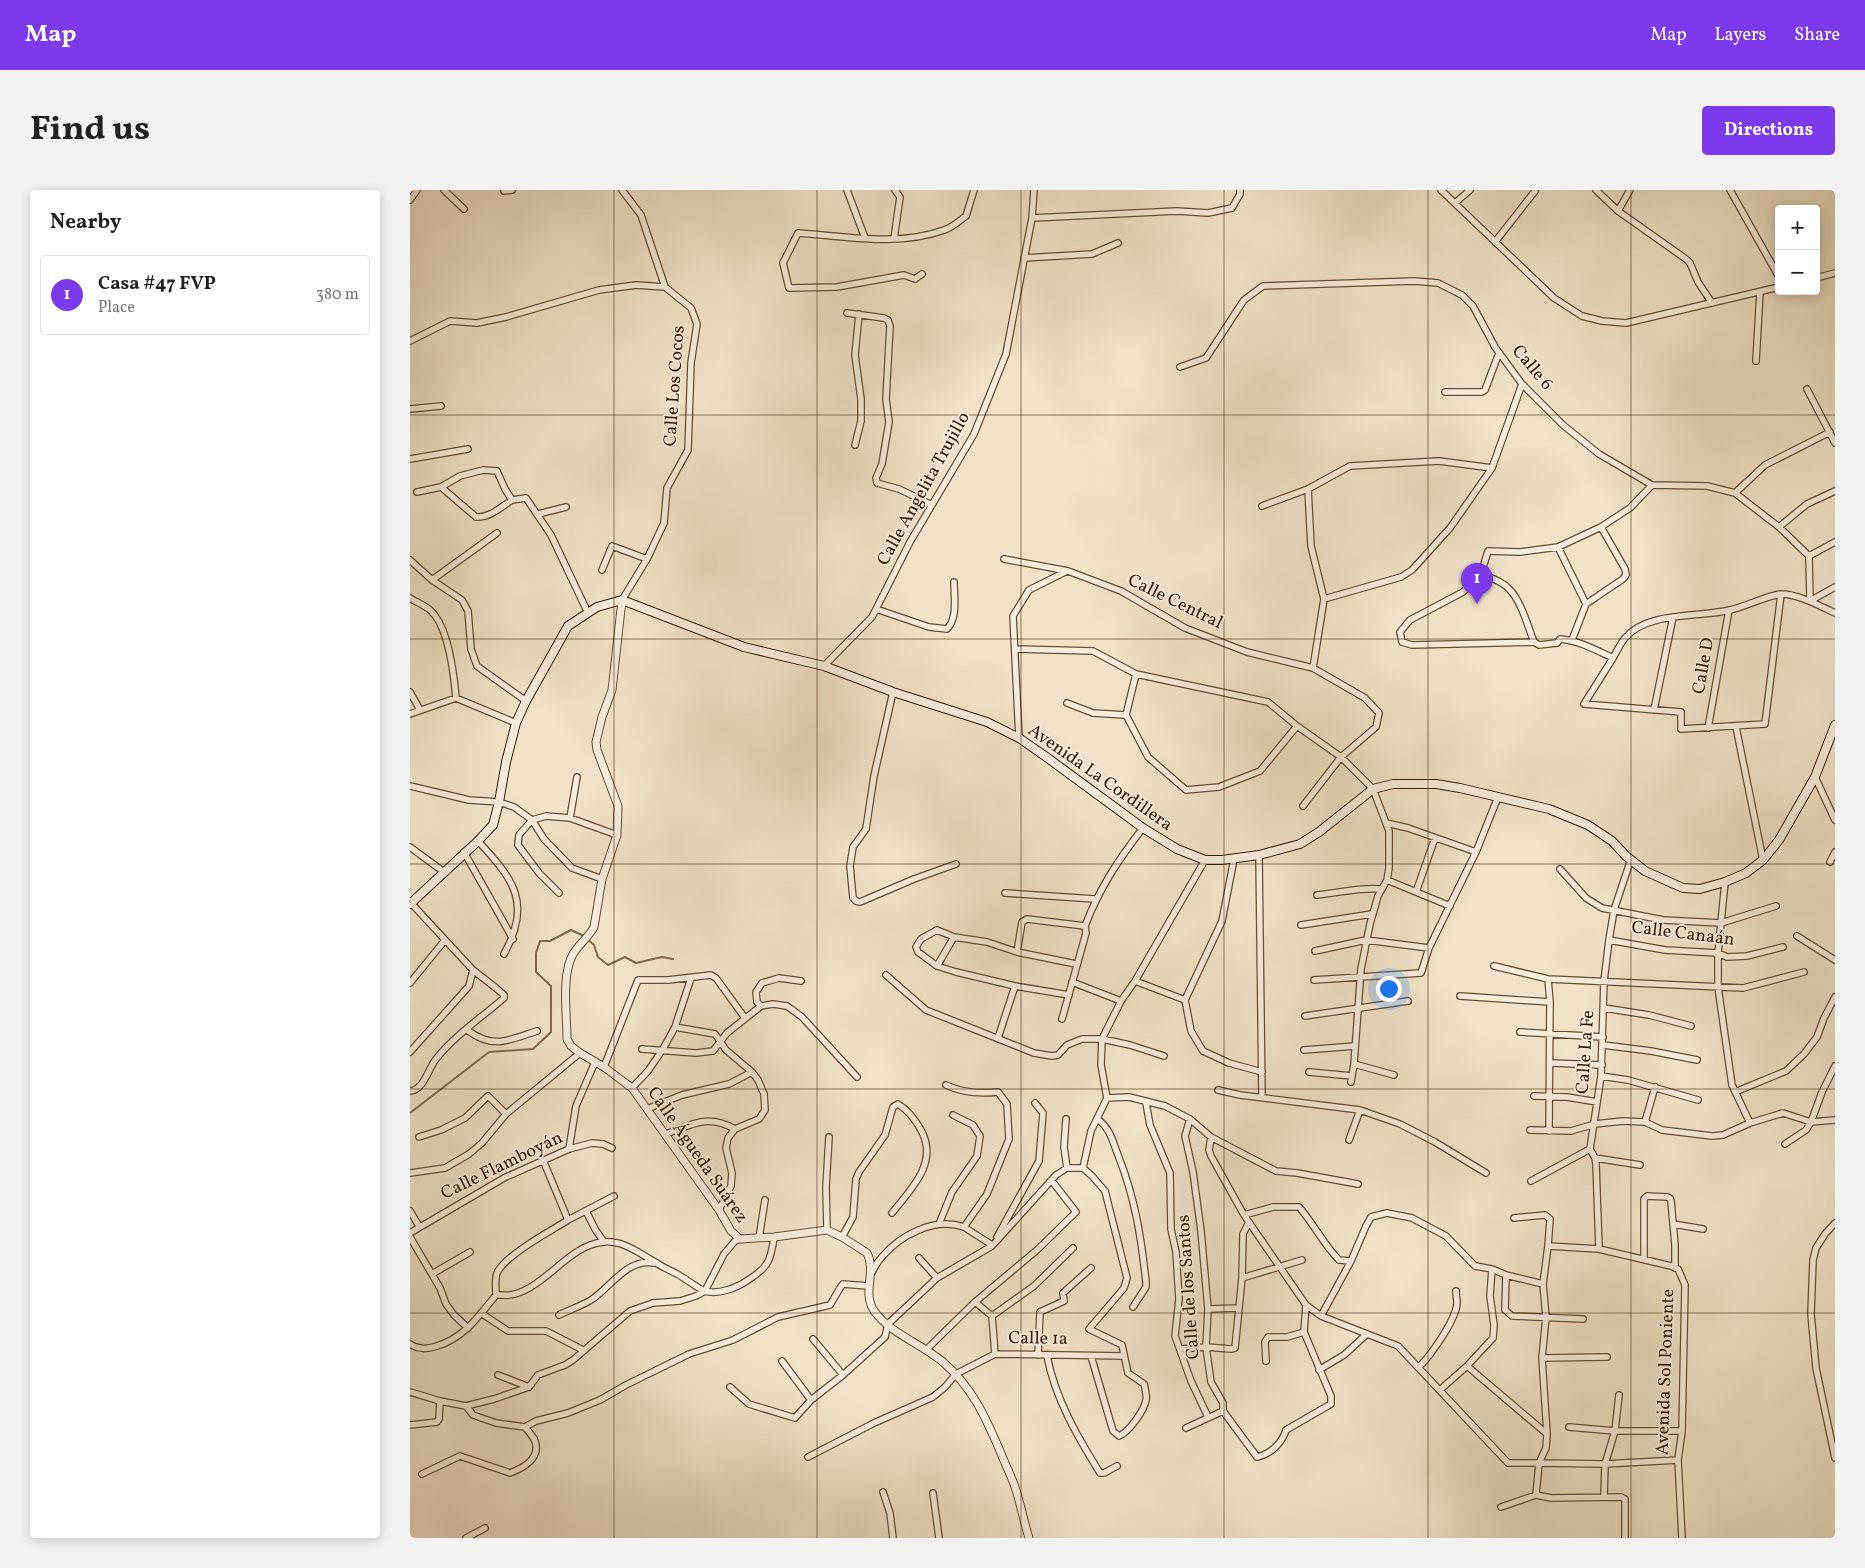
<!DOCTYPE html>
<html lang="en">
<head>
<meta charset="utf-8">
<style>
	body { margin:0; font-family:Vollkorn,serif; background:#f2f2f2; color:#202124 }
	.controls { position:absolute; right:15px; top:15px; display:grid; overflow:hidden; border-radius:5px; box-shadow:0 2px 12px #0003 }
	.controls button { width:45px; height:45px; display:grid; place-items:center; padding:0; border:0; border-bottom:1px solid #e0e0e0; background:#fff; color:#202124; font:25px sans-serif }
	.you { position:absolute; left:978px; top:798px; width:18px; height:18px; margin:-12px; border:4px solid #fff; border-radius:50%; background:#1a73e8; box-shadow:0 0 0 8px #1a73e833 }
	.badge { display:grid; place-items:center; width:32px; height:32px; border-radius:50%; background:#7c3aed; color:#fff; font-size:16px; font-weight:700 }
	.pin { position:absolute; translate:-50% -41px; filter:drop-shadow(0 1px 2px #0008) }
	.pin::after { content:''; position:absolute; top:26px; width:18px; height:15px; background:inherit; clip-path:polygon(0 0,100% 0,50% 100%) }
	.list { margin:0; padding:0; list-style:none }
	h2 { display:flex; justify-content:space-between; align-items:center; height:65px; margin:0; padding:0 20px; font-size:21px }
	h2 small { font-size:16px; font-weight:400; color:#757577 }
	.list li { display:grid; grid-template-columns:32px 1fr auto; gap:15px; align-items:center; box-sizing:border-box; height:80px; margin:0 10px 10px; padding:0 10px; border:1px solid #e0e0e0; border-radius:5px }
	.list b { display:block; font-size:19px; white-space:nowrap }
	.list p { margin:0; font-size:16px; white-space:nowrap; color:#757577 }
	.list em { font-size:16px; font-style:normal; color:#757577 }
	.map { position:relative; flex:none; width:1425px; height:1348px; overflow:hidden; border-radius:5px }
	header { display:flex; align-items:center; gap:30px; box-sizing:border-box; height:70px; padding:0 25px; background:#7c3aed; color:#fff }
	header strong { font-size:24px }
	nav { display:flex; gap:28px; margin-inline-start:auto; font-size:18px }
	.intro { display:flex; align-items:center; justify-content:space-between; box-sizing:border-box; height:120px; padding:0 30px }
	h1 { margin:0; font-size:35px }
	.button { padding:12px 22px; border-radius:5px; background:#7c3aed; color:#fff; font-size:18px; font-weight:700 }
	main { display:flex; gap:30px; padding:0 30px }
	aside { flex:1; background:#fff; border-radius:5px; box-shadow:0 2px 12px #0003 }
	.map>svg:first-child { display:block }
</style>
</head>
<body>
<header>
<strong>Map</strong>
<nav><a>Map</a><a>Layers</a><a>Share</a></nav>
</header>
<div class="intro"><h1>Find us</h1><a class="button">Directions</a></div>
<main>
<aside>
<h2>Nearby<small></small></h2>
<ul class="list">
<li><span class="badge">1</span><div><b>Casa #47 FVP</b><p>Place</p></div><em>380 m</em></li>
</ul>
</aside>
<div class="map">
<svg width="1425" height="1348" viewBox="0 0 1425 1348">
	<rect width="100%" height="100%" fill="#efe2c8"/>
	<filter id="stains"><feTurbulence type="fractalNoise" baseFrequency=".004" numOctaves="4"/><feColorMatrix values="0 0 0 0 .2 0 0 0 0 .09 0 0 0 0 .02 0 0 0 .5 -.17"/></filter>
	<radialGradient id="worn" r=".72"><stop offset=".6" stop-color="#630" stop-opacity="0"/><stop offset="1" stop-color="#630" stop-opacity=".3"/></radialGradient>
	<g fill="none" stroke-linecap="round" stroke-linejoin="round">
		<path stroke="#806950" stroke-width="2" d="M 177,749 L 184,755 L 188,767 L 198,775 L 215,767 L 226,773 L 252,767 L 263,769
			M 0,923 L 79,862 L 123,859 L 141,842 L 141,796 L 126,782 L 126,763 L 130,751 L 140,751 L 161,740 L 174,746"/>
		<g stroke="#654c33" stroke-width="8">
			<path id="minor" d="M 34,0 L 54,19
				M 212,0 L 231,25 L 255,97
				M 437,0 L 455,48
				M 1031,0 L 1144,108 L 1172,126 L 1192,131 L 1216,133 L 1369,97
				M 1186,0 L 1208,21
				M 1220,0 L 1208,21 L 1276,69 L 1280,73 L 1288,92 L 1302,113
				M 1320,0 L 1369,87
				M 94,1 L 102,0
				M 0,10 L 7,0
				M 1045,13 L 1060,0
				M 622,28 L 767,21 L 798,23 L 822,18 L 830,4 L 830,0
				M 484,49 L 490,7 L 485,0
				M 1085,52 L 1125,1
				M 614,68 L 682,64 L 708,53
				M 512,84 L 505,89 L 494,85 L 427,97 L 379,98 L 373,73 L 388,43 C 435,46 488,57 534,40 C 542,38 549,31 556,26 L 564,0
				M 1406,88 L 1425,83
				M 437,123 L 474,128 L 478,130 L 480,136 L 476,209 L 479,232 L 472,274 L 466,288 L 467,293 L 489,299 L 522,315
				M 0,151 L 40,131 L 67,133 L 96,127 L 189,100 L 226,95 L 255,97 L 281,118 L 287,134 L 281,173 L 278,260 L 257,298 L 254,333 L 237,369 L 212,410
				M 1346,171 L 1350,102
				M 770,177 L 796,168 L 834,110 L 853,96 L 1005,91 L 1028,93 L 1052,105 L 1063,116 L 1085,157 L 1112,194 L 1153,235 L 1189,264 L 1242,295 L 1297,296 L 1325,303 L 1369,337 L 1399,366 L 1400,411
				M 1397,199 L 1425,253
				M 1035,202 L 1072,202 L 1075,200 L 1089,163
				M 0,219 L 31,216
				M 445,255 L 451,231 L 451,209 L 445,165 L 449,124
				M 0,269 L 58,259
				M 31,297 L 66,327 C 80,328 91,317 102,310
				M 898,299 L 901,356 L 914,409 L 903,478
				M 7,302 L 31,297 L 50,286 L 73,280 L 87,281 L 95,299 L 102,310 L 116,308 L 141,345 L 178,423
				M 1325,303 L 1355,275 L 1420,242
				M 852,316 L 898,299 L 940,276 L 1029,271 L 1082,278
				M 128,324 L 156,317
				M 1369,337 L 1397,314 L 1425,301
				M 1148,357 L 1176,414
				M 1399,366 L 1425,352
				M 594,369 L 658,381 L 711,401 L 775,438 L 837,462 L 903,478 L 955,508 L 969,523 L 966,537 L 931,567 L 893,616
				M 0,370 L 22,390 L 52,410 L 58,421 L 61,459 L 67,476 L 116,511
				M 192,380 L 202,356 L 237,369
				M 1071,384 L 1078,361 L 1110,362 L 1148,357 L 1191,337 L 1220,318 L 1242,295
				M 22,390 L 87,343
				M 0,408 C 6,412 14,415 20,420 C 39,436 44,485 46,508
				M 914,409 L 991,387 L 1002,380 L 1040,338 L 1082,278 L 1112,194
				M 1400,411 L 1425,397
				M 466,419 L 519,437 L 537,439 C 548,428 544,406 544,392
				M 1162,450 L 1176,414 L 1213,389 L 1216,385 L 1215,379 L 1191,337
				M 1124,452 C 1118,437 1111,410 1099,399 C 1092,391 1081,388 1071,384 L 1053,402 L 1000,430 L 990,442 L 992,452 L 1002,455 L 1124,452 L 1129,455 L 1147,453 L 1150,449 C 1170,451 1186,460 1203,468 C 1207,461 1210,454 1215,448 C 1238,421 1288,428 1320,420 C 1334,417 1359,405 1371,404 C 1388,404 1410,416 1425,423
				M 605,459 L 683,461 L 726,484 L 858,512 L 887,536 L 931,567 L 963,599 L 979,641 L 979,678 L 977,690 L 968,706 L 960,734 L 951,779 L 944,874 L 941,892
				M 1203,468 L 1174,514 L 1271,522 L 1271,539 L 1355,534 L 1371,404
				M 414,476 L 462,427 L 500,352 L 564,244 L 596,164 L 622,28 L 624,0
				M 726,484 L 716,525 L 738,567 L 776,600 L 809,597 L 850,581 L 887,536
				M 0,502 L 10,520
				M 483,502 L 464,586 L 456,639 L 443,657 L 440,676 L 443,708 L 446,711 L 450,712 L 504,689 L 546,674
				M 46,508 L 106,533
				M 657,513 L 683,523 L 716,525
				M 1244,520 L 1263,427
				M 0,524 L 46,508
				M 1326,537 L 1353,670
				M 1298,538 L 1319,420
				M 609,548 L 603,426 L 619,400 L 657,381
				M 1405,587 L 1425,630
				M 0,596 L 59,610 L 89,612 L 104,617 L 122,630 L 134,649 L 162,678 L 192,689
				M 160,628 L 167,587
				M 976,633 L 998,638 L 1066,662
				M 68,651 C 104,690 122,713 94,764
				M 0,657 L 34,682
				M 54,662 L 103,749
				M 849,665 L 852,907
				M 824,669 L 812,731 L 775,810 L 781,841 L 793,861 L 819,873 L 852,882
				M 795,670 L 725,791 L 711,811 L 692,849 L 691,875 L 697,908 L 719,907 L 755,916 L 780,929 L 801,947 L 866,981 L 887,983 L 948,994
				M 1420,672 L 1425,662
				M 1150,679 L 1176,708 L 1192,718 L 1253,730 L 1311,733 L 1366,716
				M 977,690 L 1040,716
				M 1315,692 L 1308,763 L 1308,797 L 1322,895 L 1340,933
				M 1006,702 L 1025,648
				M 149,703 L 129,683 L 108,655 L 109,645 L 122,630 L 136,626 L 160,628 L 207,645
				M 595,703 L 685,709
				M 907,705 C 928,703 950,697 970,699
				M 891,735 L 962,724
				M 675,736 C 689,699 708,670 733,638
				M 1387,746 L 1425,770
				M 1199,750 L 1255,760 L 1308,763 L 1317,767 L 1337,766 L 1373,757
				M 905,761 L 956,750 L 1019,758
				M 607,762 L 612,732 L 617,729 L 675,736 L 676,743 L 652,829
				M 527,776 L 544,747
				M 1084,776 L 1138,789 L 1333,798 L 1394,782
				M 476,785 L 516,820 L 624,863 L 642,866 L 648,865 L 657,855 L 672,849 L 692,849 L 720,855 L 754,866
				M 1138,789 L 1140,812 L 1139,941
				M 904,790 L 1011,783 L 1019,758 L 1066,662 L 1088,607
				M 725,791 L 775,810
				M 662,792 L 711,811
				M 0,793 L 35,750
				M 659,805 L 605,796 L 546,782 L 527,776 L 508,762 L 506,757 L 511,749 L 527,740 L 544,747 L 577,752 L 607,762 L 666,774
				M 1050,806 L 1140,812
				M 351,816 L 347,812 L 346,802 L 352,793 L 369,788 L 391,791
				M 1194,818 L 1239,825 L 1281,836
				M 895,826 L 998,811
				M 265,837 L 305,844 L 316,860 L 342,882 L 348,890 L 354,904 L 355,920 L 349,929 L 325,939 L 318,948 L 316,958 L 322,983 L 321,996 L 309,1020
				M 57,840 C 84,860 98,850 127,841
				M 1110,842 L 1193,847
				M 588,848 L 605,796
				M 1193,855 L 1241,861 L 1287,870
				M 232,859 L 286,863 L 303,861 L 317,843 L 351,816 L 363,814 L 377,816 L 392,827 L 447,887
				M 894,860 L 945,856
				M 0,862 L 59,796 L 63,780
				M 1140,873 L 1192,875
				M 944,874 L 984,885
				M 194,877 L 228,790 L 258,790 L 301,785 L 306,788 L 335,828
				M 899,882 L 942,886
				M 1191,886 L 1218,890 L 1288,910
				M 222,898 L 238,881 L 253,859 L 265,837 L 281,788
				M 808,900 L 830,905 L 950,920
				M 0,901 C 14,900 18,879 26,869 C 44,846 72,827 94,808 L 94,805 L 86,798 L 63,780 L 1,713
				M 1325,902 L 1376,881 L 1394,864 L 1407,847 L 1414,828 L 1425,807
				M 1124,906 L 1157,907 L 1187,912
				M 736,913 L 740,935 L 760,983 L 761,1039 L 766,1062 L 769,1109 L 765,1146 L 781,1191 L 798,1227
				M 237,919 L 272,905 L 319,894 L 342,882
				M 656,929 L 654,957 L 657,978
				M 688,929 C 701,940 702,950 708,965 C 725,1008 731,1046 736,1092 L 736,1097 L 723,1117
				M 1235,932 L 1245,897
				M 1120,940 L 1161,941 L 1185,934 L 1213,931 L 1235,932 L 1252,940 L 1302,946 L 1313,945 L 1340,933 L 1373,923 L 1401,932 L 1425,930
				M 256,944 C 283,934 297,924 325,939
				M 9,947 L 31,940 L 55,928 L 78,906 L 96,924
				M 801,947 L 799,960 L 801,966 L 834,1025 L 896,1115 L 911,1126 L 988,1156 L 1098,1273 L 1129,1273 L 1136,1258 L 1137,1244 L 1132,1168 L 1136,1127 L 1133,1094 L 1138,1056 L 1189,1059 L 1261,1076 L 1268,1079 L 1275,1095 L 1272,1241 L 1268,1270 L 1272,1348
				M 939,950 L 950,920 L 990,934 L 1025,952 L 1076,983
				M 1375,954 L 1396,940 L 1401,932 L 1412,902 L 1425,876
				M 159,959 L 166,916 L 185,872
				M 1185,968 L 1230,975
				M 673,978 L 681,941 L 697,908
				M 0,983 L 35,978 L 59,964 L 72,953 L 96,924 L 170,863
				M 1121,991 L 1180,959
				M 0,1021 L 9,1036
				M 176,1021 L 185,1039 L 194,1052
				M 834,1025 L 863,1017 L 889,1017 C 904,1034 913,1054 929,1070 L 941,1071
				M 1104,1028 L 1135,1025 L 1140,1029 L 1138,1056
				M 158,1030 L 204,1006
				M 1425,1033 L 1415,1044 L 1406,1058 L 1403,1070 L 1401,1124 L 1406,1178 L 1425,1268
				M 529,1034 L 542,1002 L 567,966 L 570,946 L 563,935 L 543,925
				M 1263,1034 L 1293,1039
				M 554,1037 L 582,1055
				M 417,1040 L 416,997 L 419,947
				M 0,1043 L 94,988 L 159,959 L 182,953 L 193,954 L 202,958
				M 0,1047 L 30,1098 L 36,1114 L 44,1125 L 58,1138
				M 432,1047 L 443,1027 L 446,989 L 449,982 L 475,945 L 483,917 L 488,914 C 499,921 505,929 511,940 C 529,973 501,999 482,1023
				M 587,1047 L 629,971 L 633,923 L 625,913
				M 349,1048 L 355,1010
				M 1189,1059 L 1186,974 L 1185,968 L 1180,959 L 1191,886 L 1194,791 L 1199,750 L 1204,720 L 1221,669
				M 509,1068 L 527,1088
				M 1234,1069 L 1234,1009 L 1237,1006 L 1257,1007 L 1260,1008 L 1261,1011 L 1265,1055 L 1265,1078
				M 22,1084 L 60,1062
				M 461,1084 C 464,1079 467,1072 471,1068 C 490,1045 524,1027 554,1037 L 577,1004 L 599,949 L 597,914 L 588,902 C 570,904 553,903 536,895
				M 1096,1085 L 1095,1120 L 1102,1126 L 1173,1129
				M 832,1088 L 892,1070
				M 86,1105 C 92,1105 99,1106 105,1104 C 137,1095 160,1055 193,1052 C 213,1050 229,1063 245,1072 C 253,1078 263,1081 272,1087 C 279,1091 287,1098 295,1101 C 308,1105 327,1098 338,1090 C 358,1078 361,1070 364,1047
				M 565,1112 L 582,1126 L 585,1164
				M 798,1119 L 829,1118
				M 71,1123 L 98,1141 L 136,1141 L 173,1160
				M 149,1125 C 159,1120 171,1116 181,1110 C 201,1097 217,1068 244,1073
				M 582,1126 L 624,1096 L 663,1058
				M 911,1126 L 941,1071 L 956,1036 L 961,1027 L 977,1023 L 1002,1028 L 1036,1046 L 1065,1076 L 1082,1079 L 1096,1085 L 1133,1094
				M 403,1149 L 433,1185
				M 0,1154 C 9,1160 17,1159 27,1156 C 54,1148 69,1126 86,1105 C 86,1097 84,1088 88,1081 C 99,1063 139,1042 158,1030 L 133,970
				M 770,1159 L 796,1157 L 821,1159 L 825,1158 L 832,1088 L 833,1044 L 839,1032
				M 516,1160 L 565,1112 L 627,1060 L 666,1022 L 642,991
				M 628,1165 L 630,1122 L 654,1111 L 653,1103 L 681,1078
				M 637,1166 C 645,1208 667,1246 690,1283 L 694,1283 L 707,1276
				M 1132,1168 L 1197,1167
				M 372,1171 L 401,1210
				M 856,1171 L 855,1152 L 858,1147 L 877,1147 L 894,1142
				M 1057,1176 L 1137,1244
				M 1009,1177 C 1021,1165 1046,1130 1047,1113 C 1047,1109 1046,1105 1046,1101
				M 909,1180 L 934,1165 L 957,1144
				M 88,1185 L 119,1197
				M 320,1197 L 339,1214 L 385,1228 L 401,1210 L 433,1185 L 475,1147 L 478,1134 L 527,1088 L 582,1056 L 646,985 L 657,978 L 673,978 L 682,986 L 695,1001 L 717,1088 L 714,1098 L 679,1139 L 712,1155 L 718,1183 L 734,1194 C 735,1198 737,1206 736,1210 C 734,1221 719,1242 709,1246 L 703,1241 L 681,1166
				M 1031,1199 L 1057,1176 L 1083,1148 L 1084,1135 L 1080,1106 L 1082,1079
				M 0,1202 L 30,1211 L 56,1216 L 84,1209 L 119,1197 L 128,1185 L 155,1175 L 163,1170 L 220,1121 L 243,1113 L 270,1111 L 286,1106 L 295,1101 L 314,1064 L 325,1051 L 330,1049
				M 56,1216 L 63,1225 L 86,1233 L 115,1237 L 126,1231 L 158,1223 L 190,1210 L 216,1195 L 279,1164 L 323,1150 L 368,1127 L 420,1115 L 430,1098 L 433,1094 L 458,1096
				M 813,1221 L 847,1267 C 861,1264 872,1253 876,1240 L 921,1214 L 921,1206 L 894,1142 L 896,1115
				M 0,1235 L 27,1232 L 29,1229 L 30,1211
				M 1159,1237 L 1205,1241 L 1272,1241
				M 776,1238 L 813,1221 L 813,1213 L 801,1192 L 796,1157 L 798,1119 L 791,1041 L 783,982 L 775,946 L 780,929
				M 398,1267 L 464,1233 L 523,1207 L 535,1197 L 546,1184 L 585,1164 L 714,1166
				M 12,1284 L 50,1266 L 100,1283 C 113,1278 131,1269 125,1251 C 123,1246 118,1241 115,1237
				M 473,1302 L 480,1323 L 483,1348
				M 523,1303 L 529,1348
				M 1126,1305 L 1129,1273 L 1195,1274 L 1268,1270
				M 1194,1307 L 1195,1274 L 1205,1241 L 1209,1205
				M 1091,1317 L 1126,1305 L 1141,1308 L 1211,1307 L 1215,1309 L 1215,1348
				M 56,1348 L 75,1338"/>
		</g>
		<g stroke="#654c33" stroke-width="9">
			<path id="tertiary" d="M 212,410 L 202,500 L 192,527 L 186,552 L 187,560 L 208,616 L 207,645 L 192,689 L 184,737 C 179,747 169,754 163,764 C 151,786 157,824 157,849 L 161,856 L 170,863 L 194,877 L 222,898 L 309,1020 L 321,1041 L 330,1049 L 364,1047 L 417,1040 L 432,1047 L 457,1063 C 467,1082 451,1104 465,1122 C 480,1143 513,1155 533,1172 C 562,1197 575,1226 590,1261 C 595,1274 602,1287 606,1300 C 611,1316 614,1332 619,1348"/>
		</g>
		<g stroke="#371a01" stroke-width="10">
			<path id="secondary" d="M 0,714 L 68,651 L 83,635 L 89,612 L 96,572 L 106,533 L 116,511 L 158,436 L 187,417 L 212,410 L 334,457 L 414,476 L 483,502 L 577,532 L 609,548 L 635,566 L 733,638 L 767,659 L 795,670 L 812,670 L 849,665 L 890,654 L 909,642 L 963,599 L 983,594 L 1026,594 L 1050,598 L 1139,619 L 1178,635 L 1202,651 L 1216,666 L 1235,681 L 1273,698 L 1290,699 L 1315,692 L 1336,683 L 1353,670 L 1369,650 L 1405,587 L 1425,535"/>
		</g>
		<use href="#minor" stroke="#f5ecdb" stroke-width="5.5"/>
		<use href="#tertiary" stroke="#f5ecdb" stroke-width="7"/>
		<use href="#secondary" stroke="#f5ecdb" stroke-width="8"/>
	</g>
	<path fill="none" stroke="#371a01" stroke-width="1" stroke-opacity="0.55" d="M 204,0 L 204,1348M 407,0 L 407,1348M 611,0 L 611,1348M 814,0 L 814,1348M 1018,0 L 1018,1348M 1221,0 L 1221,1348M 0,225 L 1425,225M 0,449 L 1425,449M 0,674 L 1425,674M 0,899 L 1425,899M 0,1123 L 1425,1123"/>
	<g text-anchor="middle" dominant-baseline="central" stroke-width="4" stroke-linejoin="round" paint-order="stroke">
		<g font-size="18" fill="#371a01" stroke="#f5ecdb">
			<text transform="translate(1122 178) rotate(50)">Calle 6</text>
			<text transform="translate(265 196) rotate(-86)">Calle Los Cocos</text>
			<text transform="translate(514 299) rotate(-61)">Calle Angelita Trujillo</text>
			<text transform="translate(765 412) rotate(26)">Calle Central</text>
			<text transform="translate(1294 476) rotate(-80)">Calle D</text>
			<text transform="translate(690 588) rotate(35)">Avenida La Cordillera</text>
			<text transform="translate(1273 744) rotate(7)">Calle Canaán</text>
			<text transform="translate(1176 862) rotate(-86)">Calle La Fe</text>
			<text transform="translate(287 965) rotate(55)">Calle Águeda Suárez</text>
			<text transform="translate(92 976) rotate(-26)">Calle Flamboyán</text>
			<text transform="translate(779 1097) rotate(-94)">Calle de los Santos</text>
			<text transform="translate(628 1149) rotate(1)">Calle 1a</text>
			<text transform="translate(1256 1182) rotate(-88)">Avenida Sol Poniente</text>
		</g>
	</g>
	<rect width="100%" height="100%" filter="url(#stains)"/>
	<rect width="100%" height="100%" fill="url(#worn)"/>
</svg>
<div class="controls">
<button>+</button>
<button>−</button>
</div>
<div class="you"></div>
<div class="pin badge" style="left:1067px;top:414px">1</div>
</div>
</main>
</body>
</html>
